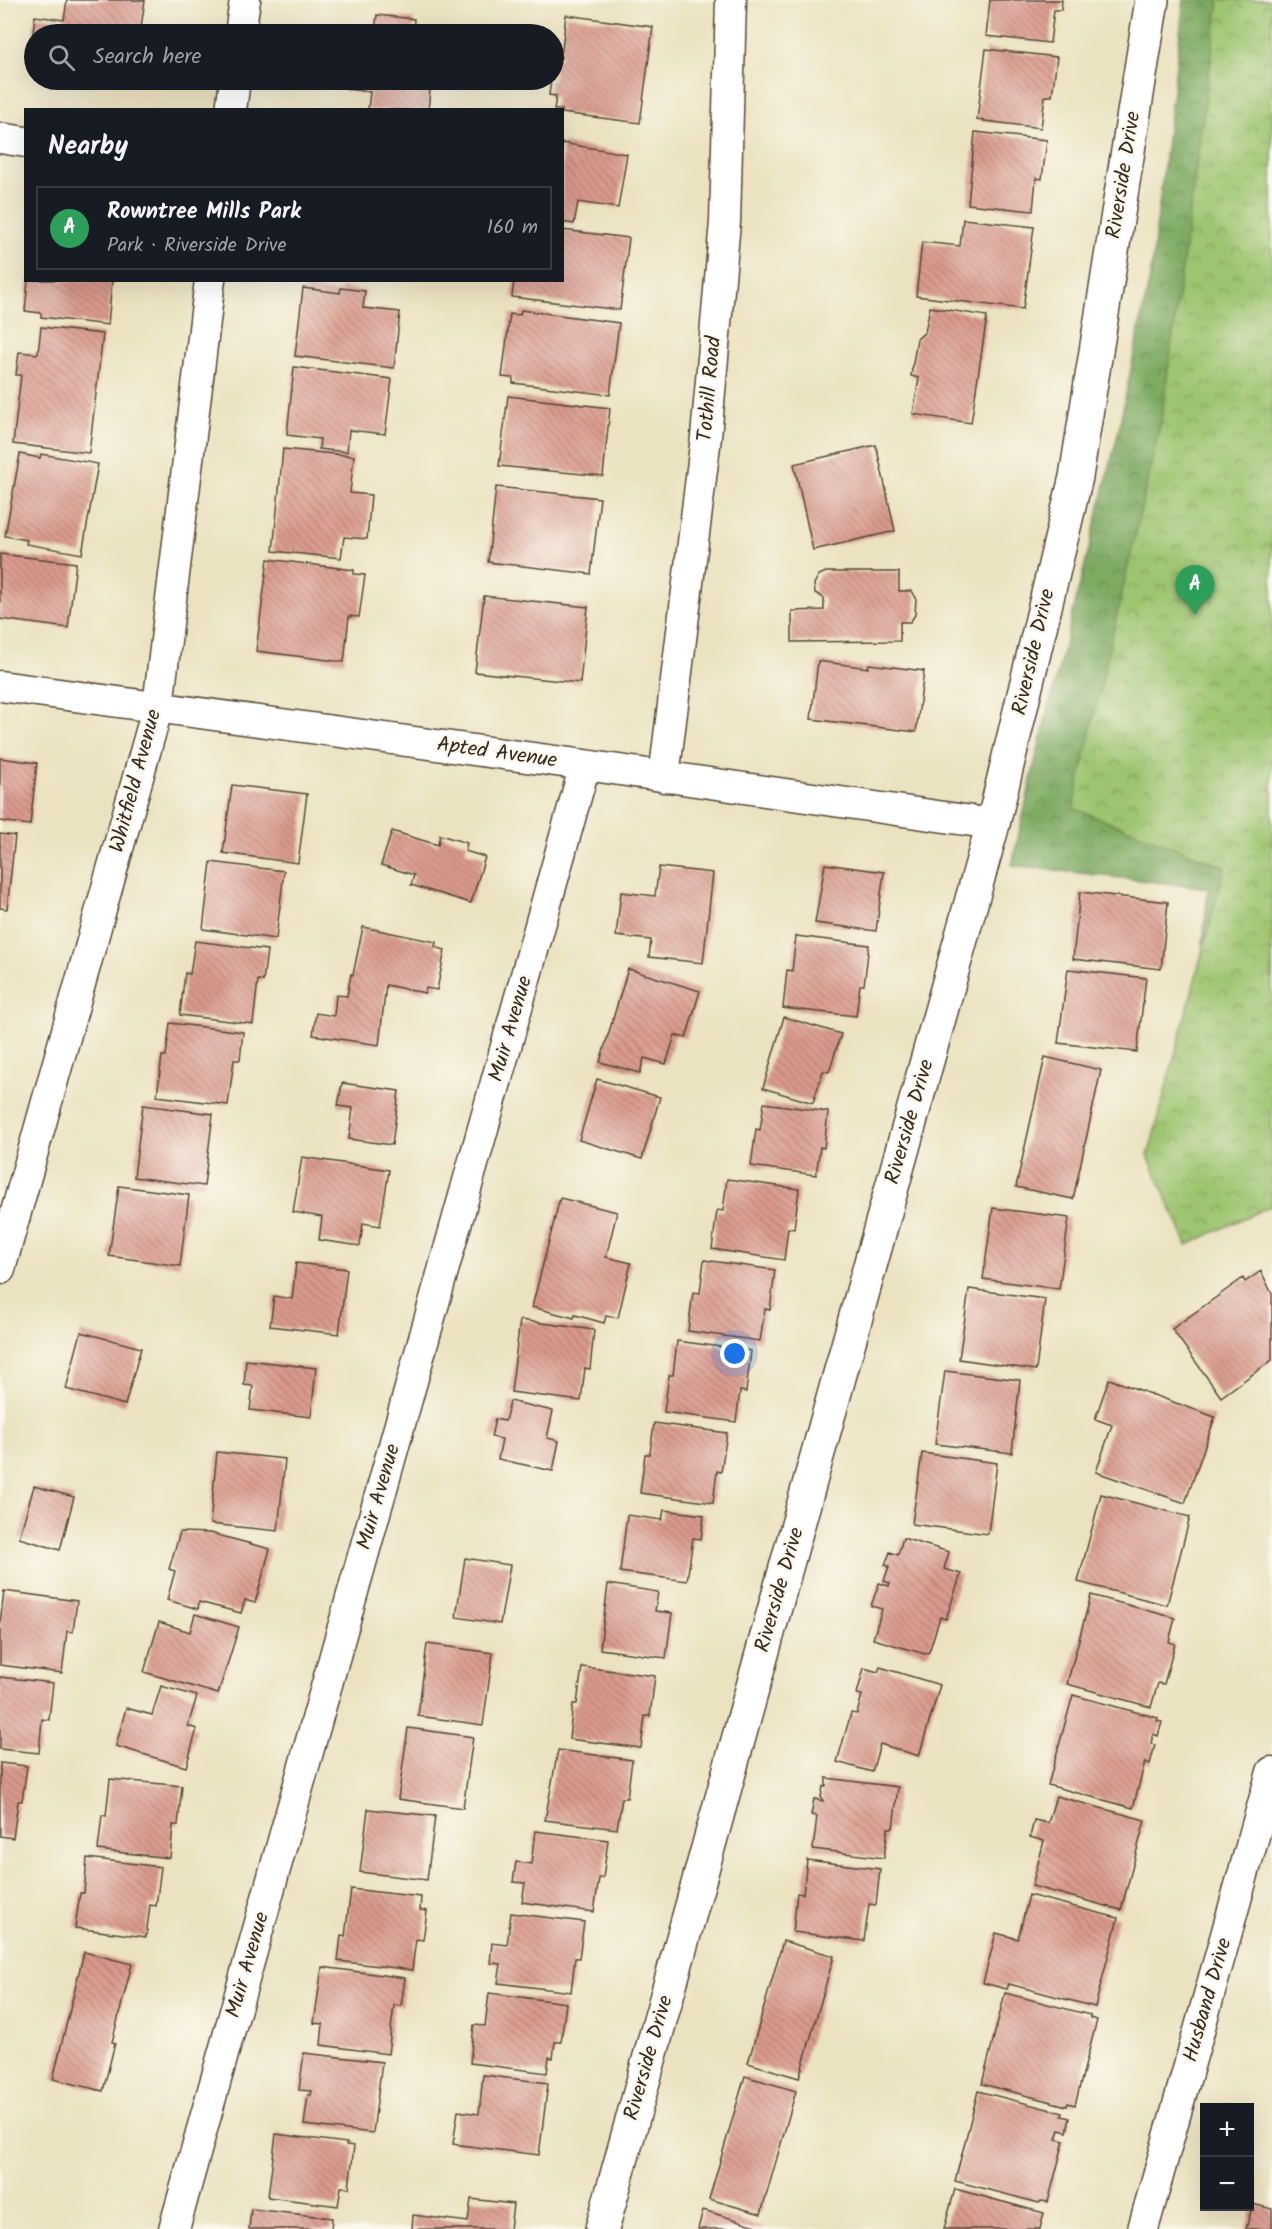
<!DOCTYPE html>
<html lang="en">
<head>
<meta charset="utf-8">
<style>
	body { margin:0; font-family:Kalam,sans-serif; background:#20242c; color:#f1f3f6 }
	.controls { position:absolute; right:18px; bottom:18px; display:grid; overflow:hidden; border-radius:0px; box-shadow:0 6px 24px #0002 }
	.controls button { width:54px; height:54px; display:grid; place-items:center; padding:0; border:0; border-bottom:2px solid #363941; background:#171b24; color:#f1f3f6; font:30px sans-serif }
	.you { position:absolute; left:735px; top:1354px; width:21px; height:21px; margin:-15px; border:4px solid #fff; border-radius:50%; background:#1a73e8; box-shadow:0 0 0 9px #1a73e833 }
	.badge { display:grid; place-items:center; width:39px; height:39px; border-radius:50%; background:#1f6fb2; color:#fff; font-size:20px; font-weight:700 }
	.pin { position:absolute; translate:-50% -50px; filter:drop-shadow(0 2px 3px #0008) }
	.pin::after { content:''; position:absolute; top:32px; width:21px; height:18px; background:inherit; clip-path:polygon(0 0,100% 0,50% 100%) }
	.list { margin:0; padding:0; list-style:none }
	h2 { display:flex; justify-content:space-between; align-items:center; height:78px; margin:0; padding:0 24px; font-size:26px }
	h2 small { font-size:20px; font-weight:400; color:#9ea1a6 }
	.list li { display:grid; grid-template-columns:39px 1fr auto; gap:18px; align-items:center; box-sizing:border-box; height:84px; margin:0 12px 12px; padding:0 12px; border:2px solid #363941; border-radius:0px }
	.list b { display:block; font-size:22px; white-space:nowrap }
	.list p { margin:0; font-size:20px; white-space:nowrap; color:#9ea1a6 }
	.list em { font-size:20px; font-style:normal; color:#9ea1a6 }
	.icon { flex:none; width:33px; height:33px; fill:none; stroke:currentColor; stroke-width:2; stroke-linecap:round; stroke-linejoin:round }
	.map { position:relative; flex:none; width:1272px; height:2229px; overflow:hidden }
	.search { position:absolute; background:#171b24; box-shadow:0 6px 24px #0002; left:24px; top:24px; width:540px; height:66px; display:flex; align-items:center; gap:15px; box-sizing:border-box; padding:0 21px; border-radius:33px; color:#9ea1a6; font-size:22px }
	.panel { position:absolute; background:#171b24; box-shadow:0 6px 24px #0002; left:24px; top:108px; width:540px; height:174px; border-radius:0px }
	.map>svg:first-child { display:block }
</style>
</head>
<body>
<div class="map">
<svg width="1272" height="2229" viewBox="0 0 1272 2229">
	<defs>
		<pattern id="forest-crowns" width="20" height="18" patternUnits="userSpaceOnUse" patternTransform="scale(1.5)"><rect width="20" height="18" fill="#7eaa62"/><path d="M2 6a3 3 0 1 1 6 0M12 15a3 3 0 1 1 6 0" fill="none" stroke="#688b50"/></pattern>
		<pattern id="park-crowns" width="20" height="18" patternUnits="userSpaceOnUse" patternTransform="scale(1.5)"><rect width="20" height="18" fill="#9dc46f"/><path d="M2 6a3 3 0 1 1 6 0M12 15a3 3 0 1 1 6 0" fill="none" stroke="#819f5b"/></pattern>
		<pattern id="building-back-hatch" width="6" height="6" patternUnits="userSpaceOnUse" patternTransform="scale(1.5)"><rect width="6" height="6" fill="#da9a8e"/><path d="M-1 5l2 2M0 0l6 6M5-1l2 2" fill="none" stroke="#b27e73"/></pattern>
	</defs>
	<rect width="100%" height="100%" fill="#fbf7ec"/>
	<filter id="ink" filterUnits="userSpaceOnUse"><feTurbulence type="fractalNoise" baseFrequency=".0167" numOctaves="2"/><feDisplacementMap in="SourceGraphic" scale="12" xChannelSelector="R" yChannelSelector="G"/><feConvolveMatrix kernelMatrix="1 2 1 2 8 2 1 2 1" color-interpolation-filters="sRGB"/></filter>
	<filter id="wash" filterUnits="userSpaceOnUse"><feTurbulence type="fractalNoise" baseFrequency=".008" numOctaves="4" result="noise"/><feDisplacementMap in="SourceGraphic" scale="24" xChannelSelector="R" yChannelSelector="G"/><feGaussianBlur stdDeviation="1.35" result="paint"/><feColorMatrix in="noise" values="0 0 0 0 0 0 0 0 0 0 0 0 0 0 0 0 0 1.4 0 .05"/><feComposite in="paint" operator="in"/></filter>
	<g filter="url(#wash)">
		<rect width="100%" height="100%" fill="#ebe2c0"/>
		<path fill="url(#forest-crowns)" stroke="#5c6a40" stroke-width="1.5" d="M 1184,0 L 1272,0 L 1272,1207 L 1180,1196 L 1208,888 L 1012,865 L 1036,758 L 1117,438 L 1151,272 Z"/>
		<path fill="url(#park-crowns)" stroke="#6c7746" stroke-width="1.5" d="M 1219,0 L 1272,0 L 1272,1205 L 1187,1245 L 1148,1156 L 1225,867 L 1073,808 L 1161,421 Z"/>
		<g id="blocks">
			<path fill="url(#building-back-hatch)" d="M 67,0 L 145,0 L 140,34 L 34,34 L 34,69 L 29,68 L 35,16 L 64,20 Z
				M 990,0 L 1062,0 L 1061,10 L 1054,10 L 1050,43 L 986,36 Z
				M 377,15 L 414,19 L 413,34 L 342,34 L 343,28 L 375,32 Z
				M 566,15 L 653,27 L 640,123 L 562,113 L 562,110 L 554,110 L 556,96 L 549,95 L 551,80 L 554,80 L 554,57 L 561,58 Z
				M 986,49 L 1057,57 L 1052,96 L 1045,96 L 1041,128 L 977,120 Z
				M 348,80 L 431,80 L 428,110 L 368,110 L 370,92 L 346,89 Z
				M 975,132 L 1047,140 L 1042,179 L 1036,178 L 1033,211 L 968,204 Z
				M 562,143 L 627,154 L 618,208 L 578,202 L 574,224 L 562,222 Z
				M 963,219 L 1034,227 L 1023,309 L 916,296 L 922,242 L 960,246 Z
				M 562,230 L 629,238 L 620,310 L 512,297 L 514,280 L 562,280 Z
				M 28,280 L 112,280 L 108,325 L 41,317 L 41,313 L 25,311 Z
				M 303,288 L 340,293 L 341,288 L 365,291 L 363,308 L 400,312 L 394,368 L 295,356 Z
				M 930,307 L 987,316 L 971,423 L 913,414 L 919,378 L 911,376 L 917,339 L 925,332 Z
				M 521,310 L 619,323 L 610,395 L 513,383 L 513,378 L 502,377 L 510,314 L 520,315 Z
				M 41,327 L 103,334 L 89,453 L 13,444 L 21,375 L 16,375 L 19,352 L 38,354 Z
				M 294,367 L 392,379 L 385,434 L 349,430 L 347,452 L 319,449 L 320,439 L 287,435 Z
				M 508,396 L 610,408 L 603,476 L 499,466 Z
				M 876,445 L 895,531 L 813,550 L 794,464 Z
				M 283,449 L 354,456 L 350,493 L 371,495 L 367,539 L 344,537 L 341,558 L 273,551 Z
				M 20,454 L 40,458 L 41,454 L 98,464 L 82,554 L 26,544 L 27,540 L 5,536 Z
				M 496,487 L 600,498 L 591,574 L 488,562 Z
				M 0,554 L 76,563 L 68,628 L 0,619 Z
				M 268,559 L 354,570 L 354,574 L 365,575 L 359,617 L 349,616 L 344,662 L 256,651 Z
				M 826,572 L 899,572 L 899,591 L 912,591 L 916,598 L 915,615 L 910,622 L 900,622 L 900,641 L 792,642 L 792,611 L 824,610 L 824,598 L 815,593 L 814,584 L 819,575 Z
				M 484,596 L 588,607 L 580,683 L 475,672 Z
				M 818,661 L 868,668 L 869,664 L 924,671 L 916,732 L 811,719 Z
				M 0,758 L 37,763 L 30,825 L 0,821 Z
				M 232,785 L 307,794 L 298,863 L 223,853 Z
				M 392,831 L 438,845 L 440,835 L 467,843 L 465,851 L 485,857 L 471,903 L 411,885 L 414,875 L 381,865 Z
				M 0,834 L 15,836 L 7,909 L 0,908 Z
				M 211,862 L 284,871 L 276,939 L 203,929 Z
				M 825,864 L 884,872 L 876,931 L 815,923 Z
				M 659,867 L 713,873 L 703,963 L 649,957 L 651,940 L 616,936 L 621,892 L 655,896 Z
				M 1080,892 L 1168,902 L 1161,969 L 1073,959 Z
				M 363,927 L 436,942 L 435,947 L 445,950 L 437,990 L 426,988 L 425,993 L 386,985 L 379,1045 L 313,1035 L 316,1013 L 334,1016 L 336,995 L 347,996 L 351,974 L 353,975 Z
				M 796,936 L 869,945 L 864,985 L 860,985 L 856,1016 L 783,1008 L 787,970 L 792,971 Z
				M 195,941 L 267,950 L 263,981 L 258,980 L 253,1024 L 180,1015 L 185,973 L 190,974 Z
				M 628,969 L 700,991 L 686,1038 L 675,1035 L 666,1064 L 644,1058 L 640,1073 L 600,1062 Z
				M 1068,969 L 1146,978 L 1137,1052 L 1058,1043 Z
				M 784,1017 L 841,1034 L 829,1072 L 823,1071 L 813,1103 L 763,1088 Z
				M 170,1023 L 243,1032 L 240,1060 L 234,1060 L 228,1105 L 157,1096 L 162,1056 L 166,1056 Z
				M 1045,1057 L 1101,1070 L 1073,1199 L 1016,1187 Z
				M 597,1079 L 660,1097 L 642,1159 L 579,1140 Z
				M 342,1083 L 399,1091 L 392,1145 L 349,1139 L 353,1108 L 338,1106 Z
				M 764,1103 L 828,1112 L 824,1148 L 820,1147 L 816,1175 L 751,1166 L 756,1129 L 760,1130 Z
				M 143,1105 L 213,1114 L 204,1186 L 134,1177 Z
				M 302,1157 L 389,1170 L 380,1226 L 363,1223 L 360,1246 L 319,1240 L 322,1217 L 293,1212 Z
				M 727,1179 L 799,1189 L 794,1229 L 788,1228 L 784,1260 L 712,1249 L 717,1210 L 723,1211 Z
				M 119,1186 L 189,1195 L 180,1266 L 109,1256 Z
				M 560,1198 L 617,1212 L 606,1257 L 631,1263 L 618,1318 L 606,1316 L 604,1323 L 575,1315 L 574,1318 L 532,1307 Z
				M 993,1208 L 1069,1218 L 1059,1289 L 983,1279 Z
				M 704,1260 L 775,1270 L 770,1310 L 765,1309 L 760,1341 L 688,1331 L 693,1292 L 700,1293 Z
				M 296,1263 L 347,1269 L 339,1334 L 270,1326 L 274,1296 L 292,1299 Z
				M 1261,1271 L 1272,1294 L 1272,1360 L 1221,1397 L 1172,1329 L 1243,1278 L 1245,1282 Z
				M 969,1289 L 1045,1299 L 1036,1370 L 959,1359 Z
				M 520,1320 L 594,1330 L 590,1369 L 585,1368 L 581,1401 L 511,1392 Z
				M 81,1332 L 141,1348 L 125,1405 L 66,1389 Z
				M 677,1341 L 751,1351 L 746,1392 L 740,1391 L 736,1422 L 664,1412 L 669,1375 L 673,1375 Z
				M 246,1360 L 316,1368 L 311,1417 L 250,1410 L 253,1386 L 244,1385 Z
				M 945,1371 L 1020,1380 L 1012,1453 L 935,1444 Z
				M 1109,1379 L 1215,1417 L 1185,1503 L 1096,1472 L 1112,1425 L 1095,1419 Z
				M 510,1401 L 553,1411 L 547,1438 L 559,1441 L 553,1471 L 498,1459 L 502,1439 L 491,1437 L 495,1419 L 505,1421 Z
				M 654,1423 L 727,1433 L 721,1472 L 717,1471 L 713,1503 L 640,1493 L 645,1454 L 650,1454 Z
				M 217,1452 L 285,1459 L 278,1531 L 210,1524 Z
				M 922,1453 L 997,1463 L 988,1534 L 912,1524 Z
				M 34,1486 L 74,1497 L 60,1550 L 19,1538 Z
				M 1101,1494 L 1190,1517 L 1167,1605 L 1078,1582 Z
				M 664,1510 L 704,1515 L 701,1539 L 693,1538 L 687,1581 L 620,1572 L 627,1515 L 662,1520 Z
				M 180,1532 L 210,1533 L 270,1549 L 255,1603 L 245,1600 L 241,1613 L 199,1602 L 198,1609 L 167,1600 L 175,1571 L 169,1569 Z
				M 903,1538 L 949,1552 L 944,1569 L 961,1574 L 946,1619 L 940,1617 L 929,1652 L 925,1654 L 873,1639 L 882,1609 L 871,1606 L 879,1583 L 889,1586 L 890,1583 L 884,1581 L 889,1566 L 885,1565 L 890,1552 L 898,1555 Z
				M 465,1558 L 510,1565 L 500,1624 L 456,1617 Z
				M 608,1584 L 658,1592 L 655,1611 L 672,1613 L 666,1658 L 600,1649 Z
				M 4,1591 L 77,1601 L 73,1632 L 67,1631 L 62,1673 L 0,1665 L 0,1623 Z
				M 1091,1595 L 1175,1618 L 1169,1642 L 1175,1644 L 1164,1684 L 1158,1683 L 1151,1707 L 1067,1684 Z
				M 195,1614 L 239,1627 L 218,1694 L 144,1672 L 159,1622 L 190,1632 Z
				M 427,1644 L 493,1653 L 483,1725 L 418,1716 Z
				M 582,1667 L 655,1676 L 650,1716 L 645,1716 L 641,1748 L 569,1739 L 573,1704 L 577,1704 Z
				M 880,1667 L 940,1685 L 919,1756 L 880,1744 L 872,1772 L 837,1762 L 851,1713 L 857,1714 L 862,1695 L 857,1694 L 864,1668 L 878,1672 Z
				M 0,1677 L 53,1683 L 49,1720 L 42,1719 L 39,1753 L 0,1749 Z
				M 161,1686 L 197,1696 L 188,1726 L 197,1729 L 186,1767 L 116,1746 L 126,1708 L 152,1715 Z
				M 1073,1695 L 1158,1718 L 1157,1721 L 1162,1722 L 1158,1736 L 1153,1734 L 1151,1744 L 1155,1745 L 1150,1764 L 1145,1762 L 1133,1808 L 1048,1785 Z
				M 408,1728 L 473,1737 L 463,1808 L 398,1799 Z
				M 558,1750 L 632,1760 L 627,1798 L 622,1798 L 617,1829 L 545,1820 Z
				M 0,1763 L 27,1766 L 22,1801 L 18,1801 L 13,1838 L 0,1836 Z
				M 826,1778 L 898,1787 L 893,1828 L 888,1828 L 884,1858 L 813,1849 L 817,1816 L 811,1815 L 814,1799 L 823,1801 L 821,1797 L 823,1787 L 826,1786 Z
				M 110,1779 L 182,1786 L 178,1825 L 173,1825 L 170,1858 L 98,1850 L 102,1815 L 106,1816 Z
				M 1056,1796 L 1145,1820 L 1121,1910 L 1032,1886 L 1044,1841 L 1030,1837 L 1034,1820 L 1048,1823 Z
				M 368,1809 L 435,1816 L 427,1880 L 360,1872 Z
				M 535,1831 L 608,1840 L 603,1878 L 599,1878 L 594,1912 L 522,1902 L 525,1883 L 513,1882 L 516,1862 L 531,1864 Z
				M 87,1858 L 161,1867 L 156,1906 L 150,1905 L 146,1937 L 75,1928 L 80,1893 L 84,1893 Z
				M 807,1860 L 880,1869 L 876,1905 L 869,1904 L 864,1941 L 793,1932 L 797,1893 L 803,1894 Z
				M 351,1889 L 421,1897 L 420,1910 L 427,1911 L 423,1940 L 416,1939 L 412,1970 L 338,1961 L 341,1935 L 345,1936 Z
				M 1029,1895 L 1118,1918 L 1095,2007 L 1009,1984 L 1007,1989 L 983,1983 L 996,1933 L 1018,1939 Z
				M 511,1913 L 584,1922 L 579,1958 L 575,1958 L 571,1992 L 498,1983 L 501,1964 L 490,1963 L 492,1943 L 507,1945 Z
				M 783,1941 L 834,1956 L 799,2078 L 748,2063 Z
				M 84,1952 L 132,1964 L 112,2042 L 115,2043 L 103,2091 L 53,2079 Z
				M 322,1967 L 405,1978 L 401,2006 L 394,2005 L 388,2054 L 321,2045 L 323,2024 L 314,2023 Z
				M 489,1993 L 566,2003 L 561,2042 L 555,2042 L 553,2058 L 549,2057 L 547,2073 L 470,2063 L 474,2025 L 485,2026 Z
				M 1005,1993 L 1090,2015 L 1090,2018 L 1097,2020 L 1075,2105 L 1068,2103 L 1067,2106 L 982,2084 Z
				M 304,2053 L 382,2062 L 373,2133 L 304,2125 L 308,2095 L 311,2095 L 312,2091 L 299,2090 Z
				M 483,2075 L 548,2083 L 539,2155 L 453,2144 L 458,2111 L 479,2114 Z
				M 745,2076 L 796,2091 L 761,2214 L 709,2199 Z
				M 978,2091 L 1063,2113 L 1062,2116 L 1070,2118 L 1067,2132 L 1059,2130 L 1056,2139 L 1064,2141 L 1048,2202 L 1041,2201 L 1039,2203 L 955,2181 Z
				M 276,2134 L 347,2143 L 346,2145 L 354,2146 L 349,2188 L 341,2187 L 338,2206 L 268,2197 Z
				M 955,2189 L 1044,2213 L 1040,2229 L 944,2229 Z
				M 471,2199 L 513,2204 L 510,2229 L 412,2229 L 413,2215 L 468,2222 Z
				M 1253,2204 L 1272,2209 L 1272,2229 L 1246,2229 Z
				M 251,2209 L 332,2218 L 331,2229 L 249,2229 Z
				M 703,2210 L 763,2228 L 763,2229 L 698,2229 Z"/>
		</g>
	</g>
	<g filter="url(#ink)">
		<use href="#blocks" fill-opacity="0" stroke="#554636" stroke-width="1.5"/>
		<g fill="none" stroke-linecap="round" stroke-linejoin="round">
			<g stroke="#554636" stroke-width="33">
				<path id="minor" d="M 240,34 L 245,0
					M 231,110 L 235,80
					M 0,138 L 26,142
					M 0,686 L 585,765 L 993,824
					M 664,777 L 706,437 L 725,222 L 731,0
					M 0,1269 L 158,706 L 210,280
					M 174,2229 L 585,765
					M 1143,2229 L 1272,1772"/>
			</g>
			<g stroke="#554636" stroke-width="36">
				<path id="tertiary" d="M 602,2229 L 993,824 L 1076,477 L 1152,0"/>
			</g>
			<use href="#minor" stroke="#fff" stroke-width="30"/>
			<use href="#tertiary" stroke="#fff" stroke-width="33"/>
		</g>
	</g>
	<g text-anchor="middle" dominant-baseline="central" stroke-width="4.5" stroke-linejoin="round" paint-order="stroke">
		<g font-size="21" fill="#3b2a1e" stroke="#fbf7ec">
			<text transform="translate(1124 175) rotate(-81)">Riverside Drive</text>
			<text transform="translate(710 389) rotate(-85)">Tothill Road</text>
			<text transform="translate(1034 652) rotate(-77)">Riverside Drive</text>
			<text transform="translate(497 753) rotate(8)">Apted Avenue</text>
			<text transform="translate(136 781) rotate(-75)">Whitfield Avenue</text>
			<text transform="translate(511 1029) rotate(-74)">Muir Avenue</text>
			<text transform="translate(910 1122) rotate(-74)">Riverside Drive</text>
			<text transform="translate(379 1497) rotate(-74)">Muir Avenue</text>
			<text transform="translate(780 1590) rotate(-74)">Riverside Drive</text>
			<text transform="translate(248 1965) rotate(-74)">Muir Avenue</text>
			<text transform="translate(1208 2000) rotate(-74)">Husband Drive</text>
			<text transform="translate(649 2058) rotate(-74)">Riverside Drive</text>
		</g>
	</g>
</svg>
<div class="controls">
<button>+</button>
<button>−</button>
</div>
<div class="you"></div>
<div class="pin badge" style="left:1195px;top:615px;background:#2e9e5b">A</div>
<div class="search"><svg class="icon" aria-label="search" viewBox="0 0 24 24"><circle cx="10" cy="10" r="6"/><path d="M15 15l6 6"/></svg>Search here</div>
<section class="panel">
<h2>Nearby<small></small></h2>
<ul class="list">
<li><span class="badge" style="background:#2e9e5b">A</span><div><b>Rowntree Mills Park</b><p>Park · Riverside Drive</p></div><em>160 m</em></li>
</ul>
</section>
</div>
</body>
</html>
